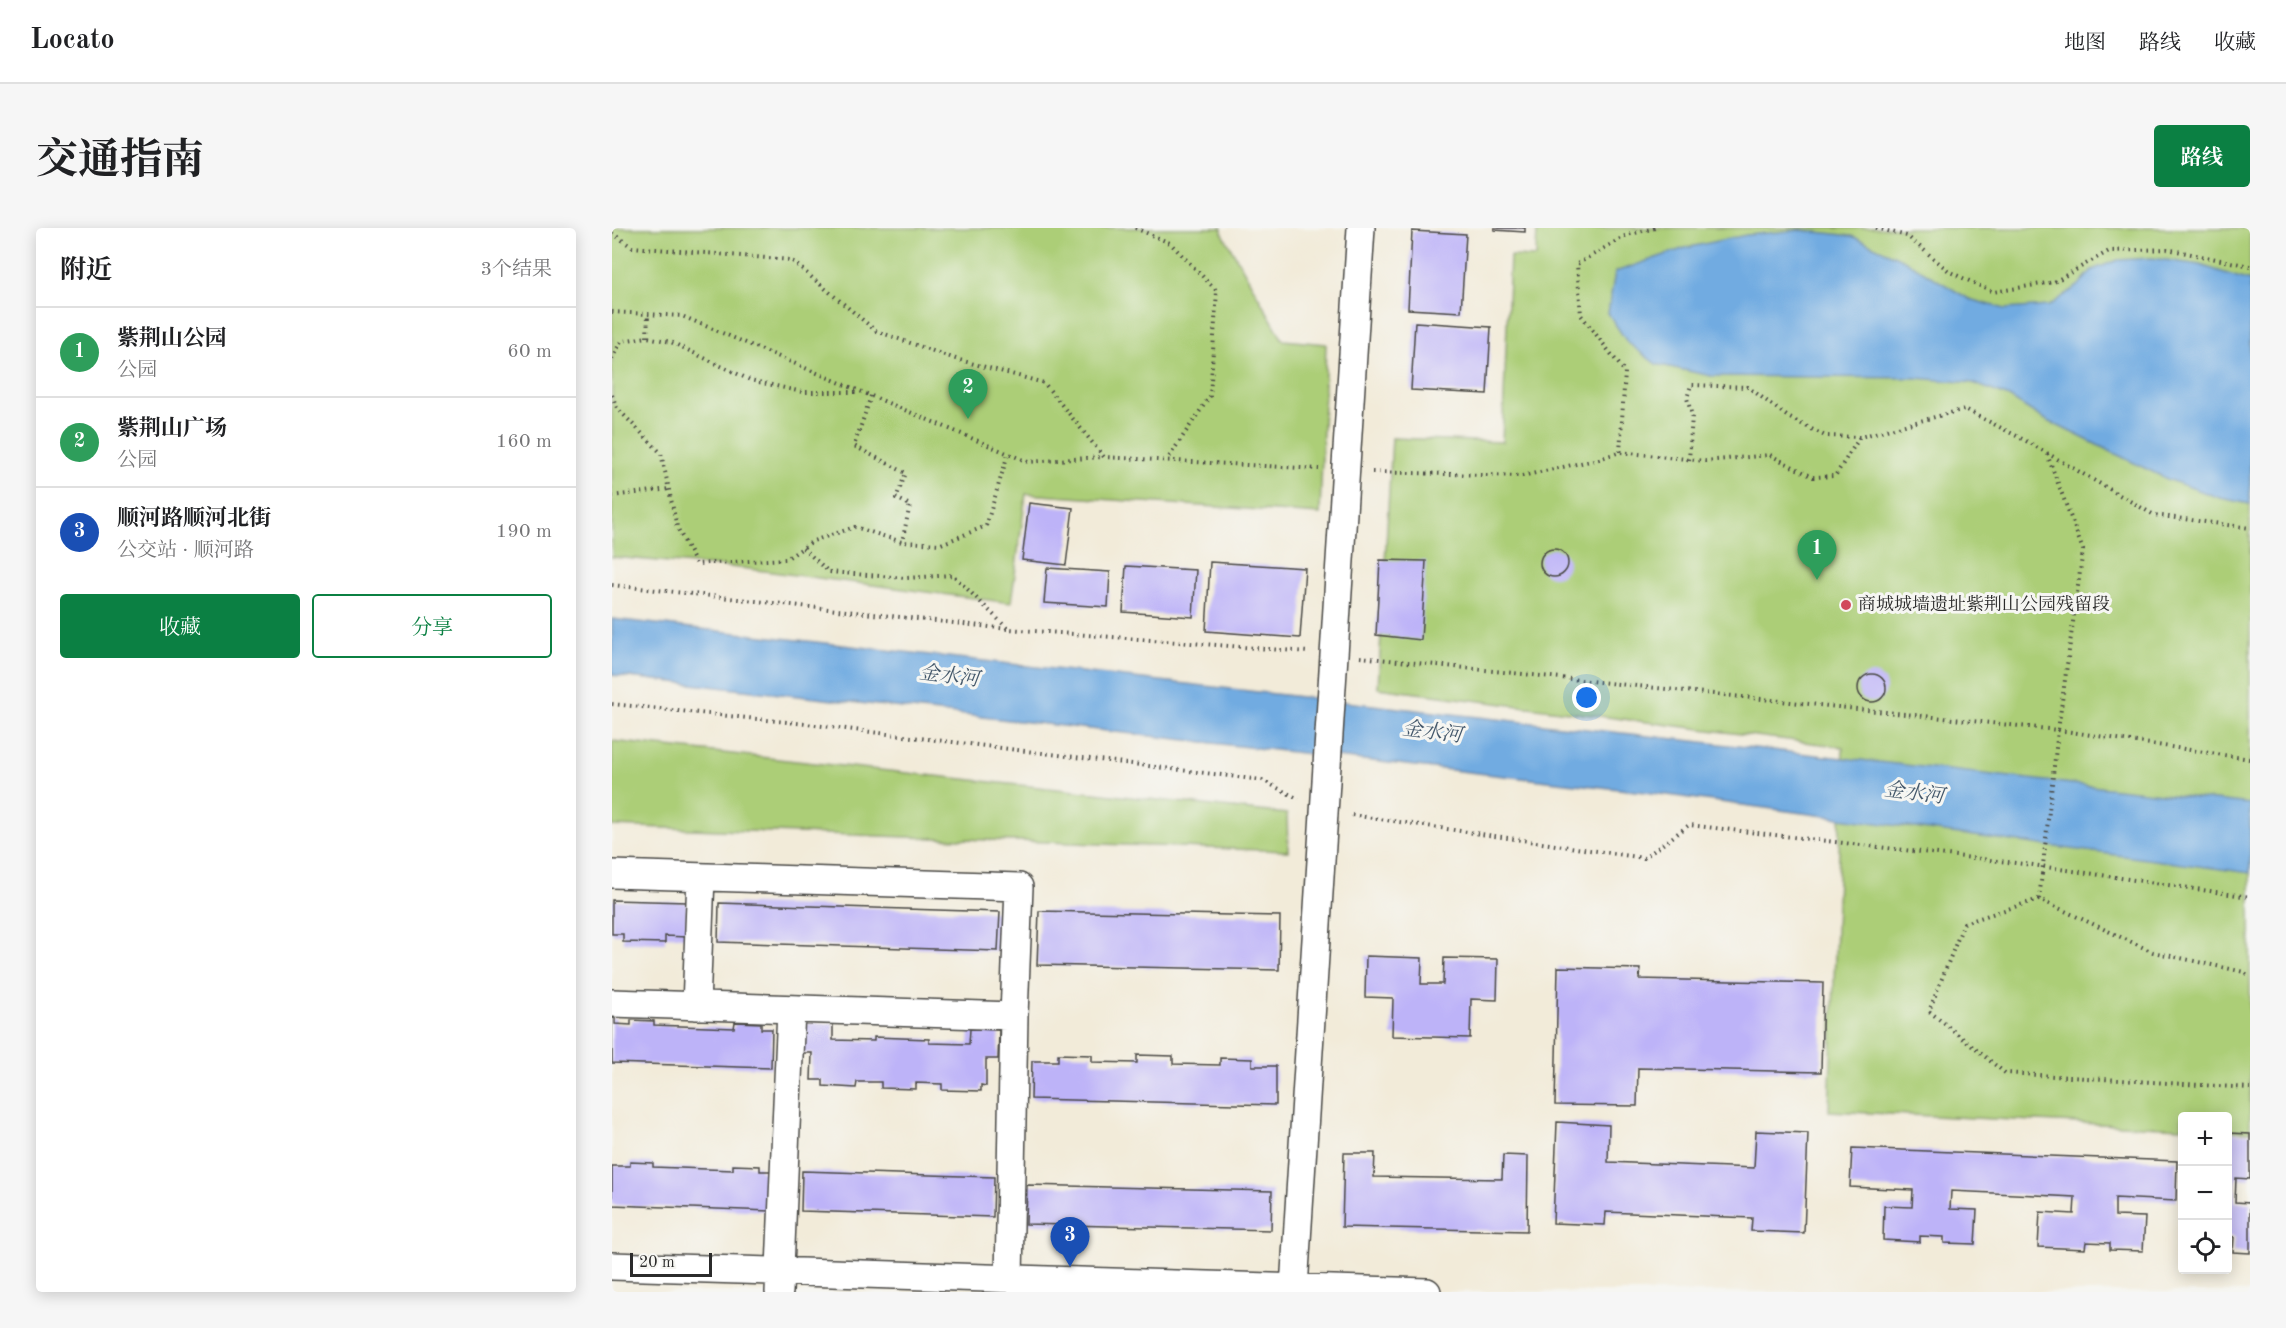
<!DOCTYPE html>
<html lang="zh">
<head>
<meta charset="utf-8">
<style>
	body { margin:0; font-family:"Old Standard TT","Noto Serif SC",serif; background:#f6f6f6; color:#202124 }
	.controls { position:absolute; right:18px; bottom:18px; display:grid; overflow:hidden; border-radius:6px; box-shadow:0 3px 15px #0003 }
	.controls button { width:54px; height:54px; display:grid; place-items:center; padding:0; border:0; border-bottom:2px solid #e0e0e0; background:#fff; color:#202124; font:30px sans-serif }
	.scale { position:absolute; left:18px; bottom:15px; width:82px; box-sizing:border-box; padding-left:6px; border:3px solid #2b2b2b; border-top:0; font-size:16px; line-height:21px; white-space:nowrap; color:#2b2b2b; -webkit-text-stroke:4px #f6f6f2; paint-order:stroke }
	.you { position:absolute; left:975px; top:470px; width:21px; height:21px; margin:-15px; border:4px solid #fff; border-radius:50%; background:#1a73e8; box-shadow:0 0 0 9px #1a73e833 }
	.badge { display:grid; place-items:center; width:39px; height:39px; border-radius:50%; background:#0b8043; color:#fff; font-size:20px; font-weight:700 }
	.pin { position:absolute; translate:-50% -50px; filter:drop-shadow(0 2px 3px #0008) }
	.pin::after { content:''; position:absolute; top:32px; width:21px; height:18px; background:inherit; clip-path:polygon(0 0,100% 0,50% 100%) }
	.list { margin:0; padding:0; list-style:none }
	h2 { display:flex; justify-content:space-between; align-items:center; height:78px; margin:0; padding:0 24px; font-size:26px }
	h2 small { font-size:20px; font-weight:400; color:#757577 }
	.list li { display:grid; grid-template-columns:39px 1fr auto; gap:18px; align-items:center; box-sizing:border-box; height:90px; padding:0 24px; border-top:2px solid #e0e0e0 }
	.list b { display:block; font-size:22px; white-space:nowrap }
	.list p { margin:0; font-size:20px; white-space:nowrap; color:#757577 }
	.list em { font-size:20px; font-style:normal; color:#757577 }
	.actions { display:flex; gap:12px; padding:18px 24px }
	.actions a { flex:1; padding:14px 0; border:2px solid #0b8043; border-radius:6px; text-align:center; font-size:21px; color:#0b8043 }
	.actions .main { background:#0b8043; color:#fff }
	.icon { flex:none; width:33px; height:33px; fill:none; stroke:currentColor; stroke-width:2; stroke-linecap:round; stroke-linejoin:round }
	.map { position:relative; flex:none; width:1638px; height:1064px; overflow:hidden; border-radius:6px }
	header { display:flex; align-items:center; gap:36px; box-sizing:border-box; height:84px; padding:0 30px; background:#fff; border-bottom:2px solid #e0e0e0 }
	header strong { font-size:28px }
	nav { display:flex; gap:33px; margin-inline-start:auto; font-size:21px }
	.intro { display:flex; align-items:center; justify-content:space-between; box-sizing:border-box; height:144px; padding:0 36px }
	h1 { margin:0; font-size:42px }
	.button { padding:15px 27px; border-radius:6px; background:#0b8043; color:#fff; font-size:21px; font-weight:700 }
	main { display:flex; gap:36px; padding:0 36px }
	aside { flex:1; background:#fff; border-radius:6px; box-shadow:0 3px 15px #0003 }
	.map>svg:first-child { display:block }
</style>
</head>
<body>
<header>
<strong>Locato</strong>
<nav><a>地图</a><a>路线</a><a>收藏</a></nav>
</header>
<div class="intro"><h1>交通指南</h1><a class="button">路线</a></div>
<main>
<aside>
<h2>附近<small>3个结果</small></h2>
<ul class="list">
<li><span class="badge" style="background:#2e9e5b">1</span><div><b>紫荆山公园</b><p>公园</p></div><em>60 m</em></li>
<li><span class="badge" style="background:#2e9e5b">2</span><div><b>紫荆山广场</b><p>公园</p></div><em>160 m</em></li>
<li><span class="badge" style="background:#1a4fb4">3</span><div><b>顺河路顺河北街</b><p>公交站 · 顺河路</p></div><em>190 m</em></li>
</ul>
<div class="actions"><a class="main">收藏</a><a>分享</a></div>
</aside>
<div class="map">
<svg width="1638" height="1064" viewBox="0 0 1638 1064">
	<rect width="100%" height="100%" fill="#f6f6f2"/>
	<filter id="ink" filterUnits="userSpaceOnUse"><feTurbulence type="fractalNoise" baseFrequency=".0167" numOctaves="2"/><feDisplacementMap in="SourceGraphic" scale="12" xChannelSelector="R" yChannelSelector="G"/><feConvolveMatrix kernelMatrix="1 2 1 2 8 2 1 2 1" color-interpolation-filters="sRGB"/></filter>
	<filter id="wash" filterUnits="userSpaceOnUse"><feTurbulence type="fractalNoise" baseFrequency=".008" numOctaves="4" result="noise"/><feDisplacementMap in="SourceGraphic" scale="24" xChannelSelector="R" yChannelSelector="G"/><feGaussianBlur stdDeviation="1.35" result="paint"/><feColorMatrix in="noise" values="0 0 0 0 0 0 0 0 0 0 0 0 0 0 0 0 0 1.4 0 .05"/><feComposite in="paint" operator="in"/></filter>
	<g filter="url(#wash)">
		<rect width="100%" height="100%" fill="#f2ebd9"/>
		<path fill="#acce77" stroke="#6c7c51" stroke-width="1.5" d="M 0,0 L 610,0 L 610,4 L 671,112 L 714,116 L 708,286 L 414,266 L 399,375 L 129,340 L 0,329 Z
			M 925,0 L 1638,0 L 1638,904 L 1616,903 L 1616,888 L 1570,888 L 1570,900 L 1217,883 L 1231,519 L 766,460 L 780,210 L 890,214 L 898,28 L 924,29 Z
			M 0,513 L 675,586 L 676,623 L 0,598 Z"/>
		<path fill="#71abe1" stroke="#4e6b86" stroke-width="1.5" d="M 1188,2 L 1240,8 L 1292,32 L 1357,71 L 1393,81 L 1437,78 L 1467,57 L 1480,42 L 1506,32 L 1540,30 L 1588,37 L 1638,53 L 1638,276 L 1608,270 L 1555,251 L 1430,190 L 1397,169 L 1361,155 L 1304,150 L 1099,148 L 1044,136 L 1015,114 L 996,85 L 1003,44 L 1073,20 L 1134,7 Z
			M 0,391 L 1638,576 L 1638,645 L 1033,564 L 0,447 Z"/>
		<g id="blocks">
			<path fill="#bdb3f8" d="M 882,0 L 913,0 L 913,4 L 882,2 Z
				M 800,3 L 854,6 L 849,84 L 796,81 Z
				M 803,94 L 879,99 L 875,166 L 799,162 Z
				M 417,275 L 461,280 L 454,337 L 410,332 Z
				M928 335a14 14 0 1 1 28 0a14 14 0 1 1-28 0Z
				M 768,332 L 814,333 L 809,412 L 764,407 Z
				M 598,334 L 693,340 L 688,410 L 594,403 Z
				M 514,338 L 584,342 L 581,389 L 511,384 Z
				M 435,340 L 498,344 L 496,379 L 432,375 Z
				M1246 460a14 14 0 1 1 28 0a14 14 0 1 1-28 0Z
				M 0,672 L 75,674 L 74,709 L 53,708 L 53,715 L 11,714 L 11,706 L 0,706 Z
				M 107,675 L 388,684 L 386,723 L 106,714 Z
				M 427,683 L 668,688 L 667,742 L 425,737 Z
				M 754,728 L 810,730 L 809,756 L 831,756 L 832,730 L 886,731 L 885,772 L 859,771 L 858,810 L 780,808 L 781,770 L 753,769 Z
				M 946,739 L 1028,741 L 1027,751 L 1211,755 L 1209,844 L 1026,840 L 1025,878 L 943,877 Z
				M 0,790 L 3,790 L 3,796 L 19,797 L 19,792 L 42,793 L 42,797 L 122,800 L 123,794 L 149,795 L 149,801 L 160,801 L 159,840 L 0,835 Z
				M 191,795 L 221,796 L 221,812 L 262,813 L 262,809 L 317,811 L 317,815 L 357,816 L 358,801 L 387,802 L 386,831 L 374,831 L 374,858 L 369,857 L 369,863 L 330,862 L 330,856 L 304,855 L 304,861 L 269,860 L 269,854 L 245,854 L 244,860 L 211,858 L 211,852 L 199,852 L 200,825 L 190,825 Z
				M 446,826 L 480,827 L 480,834 L 525,835 L 525,827 L 561,828 L 561,836 L 608,837 L 608,830 L 640,831 L 640,838 L 664,838 L 664,877 L 419,871 L 420,833 L 446,833 Z
				M 945,894 L 997,897 L 996,934 L 1142,940 L 1144,903 L 1196,905 L 1192,1005 L 1139,1003 L 1140,990 L 994,984 L 993,997 L 941,995 Z
				M 1616,905 L 1638,906 L 1638,951 L 1624,950 L 1623,974 L 1638,975 L 1638,1025 L 1621,1024 L 1622,1009 L 1616,1008 Z
				M 1240,920 L 1565,933 L 1564,973 L 1503,970 L 1503,988 L 1533,989 L 1531,1023 L 1498,1022 L 1498,1015 L 1474,1014 L 1473,1021 L 1426,1019 L 1428,984 L 1462,986 L 1463,969 L 1339,963 L 1338,981 L 1365,982 L 1363,1016 L 1332,1015 L 1332,1009 L 1308,1008 L 1308,1014 L 1271,1012 L 1272,978 L 1300,979 L 1301,962 L 1238,959 Z
				M 732,925 L 763,925 L 762,949 L 890,951 L 891,927 L 916,928 L 915,1003 L 730,999 Z
				M 18,934 L 41,935 L 41,939 L 121,942 L 121,937 L 148,938 L 148,943 L 159,943 L 158,983 L 0,977 L 0,938 L 18,938 Z
				M 190,943 L 382,949 L 381,989 L 189,983 Z
				M 415,957 L 660,963 L 659,1002 L 414,996 Z"/>
		</g>
	</g>
	<g filter="url(#ink)">
		<use href="#blocks" fill-opacity="0" stroke="#494845" stroke-width="1.5"/>
		<g fill="none" stroke-linecap="round" stroke-linejoin="round">
			<g stroke="#494845" stroke-width="30">
				<path id="minor" d="M 0,646 L 407,659 L 402,788 L 397,1050
					M 0,775 L 402,788
					M 84,778 L 89,649
					M 0,1038 L 815,1064
					M 682,1060 L 749,0
					M 167,1064 L 179,781"/>
			</g>
			<path stroke="#494845" stroke-width="4" stroke-dasharray="1.5 4.5" stroke-linecap="butt" d="M 523,0 L 558,15 L 605,63 L 598,168 L 555,232
				M 1264,0 L 1295,8 L 1338,44 L 1381,64 L 1442,54 L 1497,23 L 1555,21 L 1638,38
				M 0,5 L 20,19 L 179,32 L 264,103 L 344,131 L 432,155 L 492,229 L 707,241
				M 0,84 L 70,88 L 416,234 L 491,229
				M 35,109 L 36,86
				M 0,131 L 9,113 L 35,109 L 59,114 L 138,152 L 190,164 L 245,164
				M 0,167 L 5,180 L 49,225 L 65,299 L 84,336 L 174,331 L 201,313 L 243,299 L 290,314 L 329,316 L 374,298 L 396,226
				M 259,168 L 242,218 L 294,245 L 284,270 L 298,277 L 290,314
				M 1008,224 L 1013,144 L 969,87 L 965,36 L 1015,7 L 1043,0
				M 1435,226 L 1471,322 L 1446,502
				M 1077,232 L 1080,188 L 1075,170 L 1079,157 L 1136,159 L 1176,189 L 1213,208 L 1248,209
				M 760,244 L 910,248 L 987,231 L 1008,224 L 1093,233 L 1158,227 L 1201,249 L 1223,248 L 1248,209 L 1353,181 L 1416,214 L 1542,287 L 1638,300
				M 0,268 L 57,261
				M 191,320 L 217,344 L 294,350 L 341,347 L 396,401 L 696,424
				M 0,357 L 396,401
				M 748,429 L 1446,502 L 1638,531
				M 0,476 L 194,496 L 650,552 L 687,571
				M 740,587 L 1032,630 L 1077,597 L 1421,637 L 1638,669
				M 1430,646 L 1427,671 L 1541,724 L 1632,744 L 1638,749
				M 1427,671 L 1352,695 L 1317,783 L 1393,845 L 1638,860"/>
			<use href="#minor" stroke="#fff" stroke-width="27"/>
			<path stroke="#494845" stroke-width="4" stroke-dasharray="1.5 4.5" stroke-linecap="butt" d="M 1430,646 L 1446,502"/>
		</g>
	</g>
	<circle fill="#d1495b" stroke="#f6f6f2" stroke-width="2" cx="1234" cy="377" r="6"/>
	<g text-anchor="middle" dominant-baseline="central" stroke-width="6" stroke-linejoin="round" paint-order="stroke">
		<g font-size="18" fill="#2b2b2b" stroke="#f6f6f2" text-anchor="start">
			<text x="1246" y="377">商城城墙遗址紫荆山公园残留段</text>
		</g>
		<g font-size="20" font-style="italic" fill="#44586b" stroke="#f6f6f2">
			<text transform="translate(337 449) rotate(7)">金水河</text>
			<text transform="translate(820 505) rotate(7)">金水河</text>
			<text transform="translate(1302 566) rotate(7)">金水河</text>
		</g>
	</g>
</svg>
<div class="controls">
<button>+</button>
<button>−</button>
<button><svg class="icon" aria-label="locate" viewBox="0 0 24 24"><circle cx="12" cy="12" r="6"/><path d="M12 2v4M12 18v4M2 12h4M18 12h4"/></svg></button>
</div>
<div class="scale">20 m</div>
<div class="you"></div>
<div class="pin badge" style="left:1205px;top:352px;background:#2e9e5b">1</div>
<div class="pin badge" style="left:356px;top:191px;background:#2e9e5b">2</div>
<div class="pin badge" style="left:458px;top:1039px;background:#1a4fb4">3</div>
</div>
</main>
</body>
</html>
